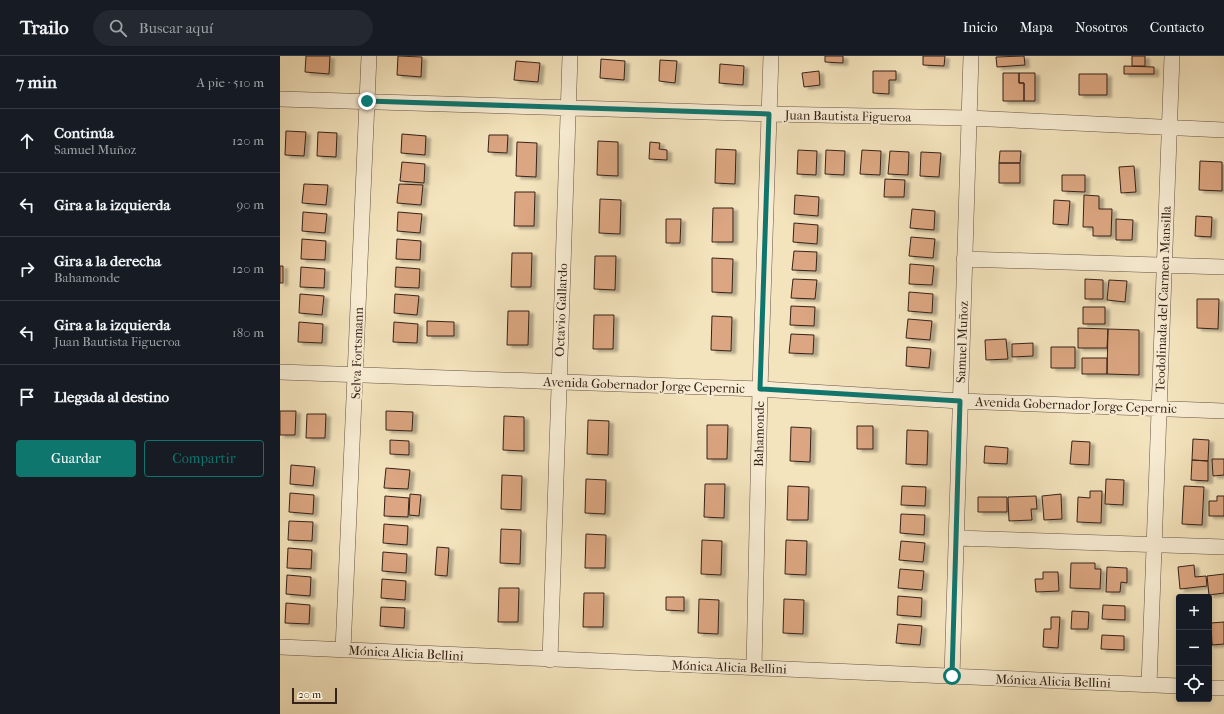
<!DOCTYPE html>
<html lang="es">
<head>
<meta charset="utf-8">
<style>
	body { margin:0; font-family:"IM FELL French Canon",serif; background:#242831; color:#f1f3f6 }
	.controls { position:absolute; right:12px; bottom:12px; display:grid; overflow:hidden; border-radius:4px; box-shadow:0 2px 6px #0003 }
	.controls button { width:36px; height:36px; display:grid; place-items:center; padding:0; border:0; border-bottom:1px solid #363941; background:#171b24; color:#f1f3f6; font:20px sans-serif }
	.scale { position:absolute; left:12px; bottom:10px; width:45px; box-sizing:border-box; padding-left:4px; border:2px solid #362219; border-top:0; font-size:11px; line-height:14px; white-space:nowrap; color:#362219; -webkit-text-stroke:3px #f8edd4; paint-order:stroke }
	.stop { position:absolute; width:12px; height:12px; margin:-9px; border:3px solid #0f766e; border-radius:50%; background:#fff }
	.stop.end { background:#0f766e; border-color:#fff; box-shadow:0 1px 4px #0008 }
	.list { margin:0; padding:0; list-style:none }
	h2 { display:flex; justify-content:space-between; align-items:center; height:52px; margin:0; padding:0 16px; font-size:17px }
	h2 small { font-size:13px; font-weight:400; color:#9ea1a6 }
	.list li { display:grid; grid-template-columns:26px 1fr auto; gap:12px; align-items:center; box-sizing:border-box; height:64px; padding:0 16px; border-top:1px solid #363941 }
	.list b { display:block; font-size:15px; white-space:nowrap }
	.list p { margin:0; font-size:13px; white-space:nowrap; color:#9ea1a6 }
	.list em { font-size:13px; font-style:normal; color:#9ea1a6 }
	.actions { display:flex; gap:8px; padding:12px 16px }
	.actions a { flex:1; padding:9px 0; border:1px solid #0f766e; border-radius:4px; text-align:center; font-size:14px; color:#0f766e }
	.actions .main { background:#0f766e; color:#fff }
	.icon { flex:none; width:22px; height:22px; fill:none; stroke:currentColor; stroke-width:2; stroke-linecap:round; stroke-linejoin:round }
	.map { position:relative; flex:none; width:944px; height:658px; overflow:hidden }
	header { display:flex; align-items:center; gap:24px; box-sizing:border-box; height:56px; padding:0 20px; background:#171b24; border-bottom:1px solid #363941 }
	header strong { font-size:19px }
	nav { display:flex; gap:22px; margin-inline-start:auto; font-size:14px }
	.search { width:280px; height:36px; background:#242831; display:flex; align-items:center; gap:10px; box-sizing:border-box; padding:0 14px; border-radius:22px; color:#9ea1a6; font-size:15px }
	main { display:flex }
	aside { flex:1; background:#171b24 }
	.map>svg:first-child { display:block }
</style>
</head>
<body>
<header>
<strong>Trailo</strong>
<div class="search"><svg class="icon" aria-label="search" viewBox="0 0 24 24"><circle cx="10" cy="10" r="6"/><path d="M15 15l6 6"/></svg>Buscar aquí</div>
<nav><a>Inicio</a><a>Mapa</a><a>Nosotros</a><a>Contacto</a></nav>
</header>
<main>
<aside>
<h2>7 min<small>A pie · 510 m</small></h2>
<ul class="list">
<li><svg class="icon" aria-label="ahead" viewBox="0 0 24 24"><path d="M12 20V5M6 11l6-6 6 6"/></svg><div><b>Continúa</b><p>Samuel Muñoz</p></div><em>120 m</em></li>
<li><svg class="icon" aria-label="left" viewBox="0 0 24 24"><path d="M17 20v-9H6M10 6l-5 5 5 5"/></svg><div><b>Gira a la izquierda</b></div><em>90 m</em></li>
<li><svg class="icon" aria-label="right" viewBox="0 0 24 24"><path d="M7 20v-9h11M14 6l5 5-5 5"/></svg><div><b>Gira a la derecha</b><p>Bahamonde</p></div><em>120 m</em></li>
<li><svg class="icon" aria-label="left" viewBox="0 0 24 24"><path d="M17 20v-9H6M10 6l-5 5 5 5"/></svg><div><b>Gira a la izquierda</b><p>Juan Bautista Figueroa</p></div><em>180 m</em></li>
<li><svg class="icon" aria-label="arrive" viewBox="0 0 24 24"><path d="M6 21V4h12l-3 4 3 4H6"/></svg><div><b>Llegada al destino</b></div></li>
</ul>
<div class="actions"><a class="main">Guardar</a><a>Compartir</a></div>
</aside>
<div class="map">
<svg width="944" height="658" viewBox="0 0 944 658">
	<defs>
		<filter id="shadow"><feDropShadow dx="4.5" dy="2.5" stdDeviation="1" flood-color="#0004"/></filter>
	</defs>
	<rect width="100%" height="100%" fill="#f4e4bd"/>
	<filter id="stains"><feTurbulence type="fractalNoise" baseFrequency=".005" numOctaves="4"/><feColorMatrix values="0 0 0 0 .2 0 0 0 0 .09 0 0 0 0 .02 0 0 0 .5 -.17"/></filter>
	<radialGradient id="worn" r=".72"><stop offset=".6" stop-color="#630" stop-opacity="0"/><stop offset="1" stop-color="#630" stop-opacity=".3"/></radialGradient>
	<path fill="#dba681" stroke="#362219" filter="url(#shadow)" d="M 26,0 L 50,0 L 49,18 L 25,16 Z
		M 118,0 L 142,1 L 141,21 L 117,19 Z
		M 545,0 L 563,0 L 563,7 L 545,6 Z
		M 643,0 L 665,0 L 664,10 L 643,9 Z
		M 744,0 L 745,9 L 717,11 L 716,1 Z
		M 852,0 L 865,0 L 865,10 L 852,10 Z
		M 321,3 L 345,5 L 344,24 L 320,22 Z
		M 380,4 L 397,5 L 395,27 L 379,25 Z
		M 236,5 L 260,7 L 258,26 L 234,24 Z
		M 440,8 L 464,10 L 463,29 L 439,27 Z
		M 844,10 L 874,11 L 874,18 L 844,18 Z
		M 539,15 L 540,29 L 524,31 L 522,17 Z
		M 593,15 L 616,15 L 616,24 L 609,24 L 609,38 L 593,37 Z
		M 723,17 L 739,17 L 739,27 L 744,27 L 744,45 L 723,45 Z
		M 739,17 L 755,17 L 755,45 L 744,45 L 744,27 L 739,27 Z
		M 799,18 L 827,18 L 827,39 L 799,39 Z
		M 6,75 L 26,76 L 24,100 L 5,99 Z
		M 38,76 L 57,77 L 56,101 L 37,100 Z
		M 122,78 L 146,80 L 145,99 L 121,97 Z
		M 209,79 L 228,79 L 227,97 L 208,96 Z
		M 318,85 L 338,86 L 338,120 L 317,119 Z
		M 237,86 L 257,87 L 256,121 L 236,120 Z
		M 370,86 L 380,87 L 379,93 L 387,94 L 387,104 L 369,103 Z
		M 436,93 L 456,94 L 455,128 L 435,127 Z
		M 518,94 L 537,95 L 536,119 L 517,118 Z
		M 546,94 L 565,95 L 564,119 L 545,118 Z
		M 582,94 L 601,95 L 600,119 L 580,118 Z
		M 610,95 L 629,96 L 628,119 L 608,118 Z
		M 720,95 L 741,95 L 740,107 L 719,107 Z
		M 641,96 L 661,97 L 659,121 L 640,120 Z
		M 920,105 L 942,106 L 942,135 L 919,134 Z
		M 122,106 L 145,108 L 144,127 L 120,125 Z
		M 719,107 L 740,107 L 740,127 L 719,127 Z
		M 854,110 L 856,136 L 841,137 L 839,111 Z
		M 782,119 L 805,119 L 805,136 L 782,135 Z
		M 605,123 L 625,124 L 624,141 L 604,141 Z
		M 24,128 L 48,129 L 46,149 L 22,147 Z
		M 119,128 L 143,129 L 141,149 L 117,147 Z
		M 235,136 L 255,136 L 254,170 L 234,170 Z
		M 515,139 L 539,141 L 538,160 L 514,158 Z
		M 804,139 L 819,140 L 819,153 L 832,153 L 831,180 L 813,180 L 813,171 L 803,171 Z
		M 320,143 L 341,144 L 340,178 L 319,177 Z
		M 774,144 L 790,145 L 788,169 L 773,168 Z
		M 433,152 L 453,152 L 453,186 L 432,186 Z
		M 632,153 L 655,155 L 654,174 L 630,172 Z
		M 23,156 L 47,158 L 45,177 L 22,175 Z
		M 118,156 L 142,158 L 140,177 L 117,175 Z
		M 916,160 L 932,161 L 931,181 L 915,180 Z
		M 386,163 L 401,163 L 400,187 L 386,187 Z
		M 836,163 L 853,164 L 852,184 L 836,184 Z
		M 514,167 L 538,169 L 537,188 L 513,186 Z
		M 631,181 L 655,183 L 653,202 L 629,200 Z
		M 22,183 L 46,185 L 45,204 L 21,203 Z
		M 117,183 L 141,185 L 140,204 L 116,203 Z
		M 514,195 L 537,196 L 536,215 L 512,214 Z
		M 232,197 L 252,197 L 251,231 L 231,231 Z
		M 315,200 L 336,200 L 335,234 L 314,233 Z
		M 432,202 L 453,203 L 452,237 L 432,236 Z
		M 630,208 L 654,210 L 652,229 L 629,228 Z
		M 0,210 L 3,210 L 3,227 L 0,227 Z
		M 21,211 L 45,213 L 44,232 L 20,231 Z
		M 116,211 L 140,213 L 139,232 L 115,231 Z
		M 513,223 L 537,224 L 535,243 L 511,242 Z
		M 805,223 L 823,224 L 823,243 L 805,243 Z
		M 829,224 L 847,225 L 845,246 L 827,244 Z
		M 629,236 L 653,238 L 652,257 L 628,255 Z
		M 20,238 L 44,240 L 42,259 L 19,257 Z
		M 115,238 L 139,240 L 137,259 L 114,257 Z
		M 917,243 L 939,243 L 938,273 L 917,272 Z
		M 511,250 L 535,251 L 534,270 L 510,269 Z
		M 803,251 L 825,251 L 825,268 L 803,268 Z
		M 228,255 L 249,255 L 248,289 L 227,289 Z
		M 314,259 L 334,259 L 333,293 L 313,293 Z
		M 432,260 L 452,261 L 451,295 L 431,294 Z
		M 628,263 L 652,265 L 650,284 L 626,282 Z
		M 147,265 L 174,266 L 174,280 L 147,280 Z
		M 19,266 L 43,268 L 42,287 L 18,286 Z
		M 114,266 L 138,268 L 137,287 L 113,286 Z
		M 798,272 L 828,273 L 827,292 L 798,292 Z
		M 828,273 L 859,274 L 859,319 L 827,318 Z
		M 511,278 L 534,279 L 533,298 L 509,297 Z
		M 726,283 L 728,303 L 706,304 L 705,284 Z
		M 753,287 L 753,300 L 732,301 L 732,288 Z
		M 627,291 L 651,293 L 649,312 L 626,310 Z
		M 771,291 L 795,291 L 795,312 L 771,312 Z
		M 802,302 L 827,302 L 827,318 L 802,318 Z
		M 0,355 L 16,355 L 15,379 L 0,379 Z
		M 106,355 L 133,356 L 132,375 L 106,374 Z
		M 27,358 L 46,358 L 45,382 L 26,382 Z
		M 224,360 L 244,361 L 244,395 L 223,394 Z
		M 308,364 L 329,365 L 328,399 L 307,398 Z
		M 427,369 L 448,369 L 447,403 L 427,403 Z
		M 577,370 L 593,370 L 593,393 L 577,393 Z
		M 511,371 L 531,372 L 530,406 L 510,405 Z
		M 627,374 L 648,375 L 647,409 L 626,408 Z
		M 913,383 L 929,384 L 928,405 L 912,404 Z
		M 110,384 L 129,385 L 129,399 L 110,398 Z
		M 792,385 L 810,386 L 809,409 L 790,408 Z
		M 705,390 L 728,392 L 727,408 L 704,407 Z
		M 932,403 L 944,403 L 944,419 L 933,420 Z
		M 912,404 L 928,405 L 928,425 L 911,424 Z
		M 11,409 L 35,411 L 33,430 L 10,428 Z
		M 106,412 L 130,414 L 128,433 L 104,432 Z
		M 222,419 L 242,420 L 241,454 L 221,453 Z
		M 306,423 L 326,424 L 325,458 L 305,457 Z
		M 826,423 L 844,424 L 843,449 L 825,448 Z
		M 425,428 L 445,428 L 444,462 L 424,461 Z
		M 508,430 L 529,431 L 528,464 L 507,464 Z
		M 622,430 L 646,431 L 645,450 L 621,449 Z
		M 904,430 L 924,431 L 922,469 L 902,468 Z
		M 810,435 L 822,435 L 821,467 L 797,466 L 798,441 L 810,442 Z
		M 10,437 L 34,439 L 33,458 L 9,456 Z
		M 130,438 L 141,439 L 139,460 L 129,459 Z
		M 781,438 L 782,463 L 764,464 L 762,440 Z
		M 105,440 L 129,442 L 128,461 L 104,460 Z
		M 756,440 L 757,453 L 751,453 L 752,464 L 729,465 L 728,441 Z
		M 937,440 L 944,440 L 944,460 L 929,460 L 929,445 L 937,445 Z
		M 698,441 L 727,441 L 727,456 L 698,456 Z
		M 621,458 L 645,459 L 644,479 L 620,477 Z
		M 9,465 L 33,466 L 32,485 L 8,484 Z
		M 104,468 L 128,470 L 127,489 L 103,487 Z
		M 221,473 L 241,474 L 240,508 L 220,507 Z
		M 306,478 L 326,479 L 325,512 L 305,512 Z
		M 422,484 L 442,485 L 441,519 L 421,518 Z
		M 506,484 L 527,485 L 526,519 L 505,518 Z
		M 621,485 L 645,487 L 643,506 L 619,504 Z
		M 157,491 L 169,492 L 167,520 L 155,519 Z
		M 8,492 L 32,494 L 31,513 L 7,512 Z
		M 103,496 L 127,498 L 126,517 L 102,515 Z
		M 791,507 L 815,507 L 815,513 L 821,513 L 820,533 L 790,532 Z
		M 914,509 L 915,521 L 926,520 L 927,530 L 900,533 L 898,511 Z
		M 827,511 L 847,512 L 847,527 L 841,526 L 840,536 L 826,536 Z
		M 620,513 L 644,515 L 642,534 L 618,532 Z
		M 763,516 L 778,516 L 779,535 L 756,536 L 755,523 L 763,523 Z
		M 944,518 L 944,537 L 929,539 L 927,520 Z
		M 7,519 L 31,521 L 30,540 L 6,538 Z
		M 102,523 L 126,525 L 125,544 L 101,542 Z
		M 219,532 L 239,532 L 238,566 L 218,566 Z
		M 304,537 L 324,537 L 323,571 L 303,571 Z
		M 618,540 L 642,542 L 641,561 L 617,559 Z
		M 386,541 L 404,541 L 404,555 L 386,554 Z
		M 419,543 L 439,544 L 438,578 L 418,577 Z
		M 504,543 L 524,544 L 523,578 L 503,577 Z
		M 6,547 L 30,549 L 29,568 L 5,567 Z
		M 823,549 L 845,550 L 845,564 L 822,563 Z
		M 101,551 L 125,552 L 124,572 L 100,570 Z
		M 792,555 L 809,556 L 808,573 L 791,573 Z
		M 771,561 L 780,561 L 778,592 L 763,591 L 764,573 L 771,573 Z
		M 944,566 L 944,588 L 932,589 L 931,567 Z
		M 929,567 L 932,589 L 929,589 Z
		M 618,568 L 642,570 L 640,589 L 616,587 Z
		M 822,579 L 844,580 L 844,594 L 821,593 Z"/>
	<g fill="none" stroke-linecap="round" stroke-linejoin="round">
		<g stroke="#665242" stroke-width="16">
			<path id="minor" d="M 0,43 L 489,58 L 688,62 L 944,74
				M 684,203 L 944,211
				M 0,316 L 480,333 L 680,345 L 944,355
				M 676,482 L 944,491
				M 0,591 L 899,630
				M 63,594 L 89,0
				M 270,604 L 290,0
				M 474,612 L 480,333 L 491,0
				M 672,620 L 691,0
				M 869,629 L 892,0
				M 929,632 L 944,632"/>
		</g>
		<use href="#minor" stroke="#f8edd4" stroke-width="15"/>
	</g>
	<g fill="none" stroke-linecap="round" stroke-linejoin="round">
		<path stroke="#0f766e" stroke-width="5" d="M 87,45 L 489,58 L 480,333 L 680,345 L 672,620"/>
	</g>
	<g text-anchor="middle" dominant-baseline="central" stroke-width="4" stroke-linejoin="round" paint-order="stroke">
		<g font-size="13" fill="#362219" stroke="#f8edd4">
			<text transform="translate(568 60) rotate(1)">Juan Bautista Figueroa</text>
			<text transform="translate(883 243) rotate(-88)">Teodolinada del Carmen Mansilla</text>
			<text transform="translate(281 254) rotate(-88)">Octavio Gallardo</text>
			<text transform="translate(682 286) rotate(-88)">Samuel Muñoz</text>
			<text transform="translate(77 297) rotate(-88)">Selva Fortsmann</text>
			<text transform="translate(364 329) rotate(2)">Avenida Gobernador Jorge Cepernic</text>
			<text transform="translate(796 349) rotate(2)">Avenida Gobernador Jorge Cepernic</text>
			<text transform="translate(479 378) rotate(-89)">Bahamonde</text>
			<text transform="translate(126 597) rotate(3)">Mónica Alicia Bellini</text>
			<text transform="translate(449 611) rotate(2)">Mónica Alicia Bellini</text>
			<text transform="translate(773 625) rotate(2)">Mónica Alicia Bellini</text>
		</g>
	</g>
	<rect width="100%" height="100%" filter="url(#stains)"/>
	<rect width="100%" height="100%" fill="url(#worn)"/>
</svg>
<div class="controls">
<button>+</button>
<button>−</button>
<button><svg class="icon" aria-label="locate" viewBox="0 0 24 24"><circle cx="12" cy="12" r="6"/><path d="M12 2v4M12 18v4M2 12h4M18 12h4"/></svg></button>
</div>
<div class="scale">20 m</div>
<div class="stop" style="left:672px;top:620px"></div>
<div class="stop end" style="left:87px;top:45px"></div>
</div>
</main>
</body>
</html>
